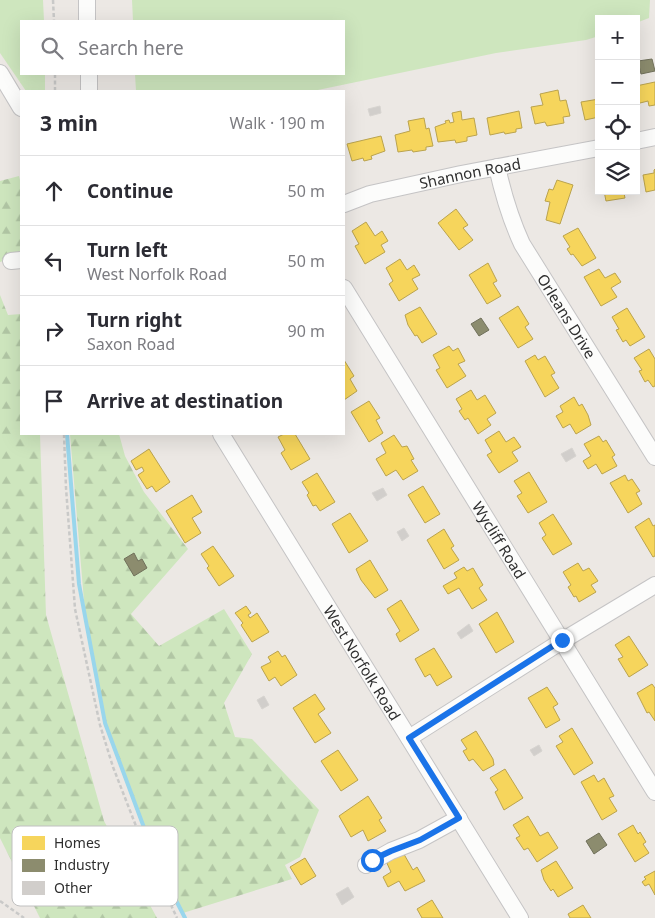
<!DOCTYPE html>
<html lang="en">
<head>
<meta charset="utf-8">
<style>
	body { margin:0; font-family:"Noto Sans",sans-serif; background:#f2f2f3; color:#2b2b33 }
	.controls { position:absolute; right:15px; top:15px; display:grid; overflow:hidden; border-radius:0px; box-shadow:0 5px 20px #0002 }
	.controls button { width:45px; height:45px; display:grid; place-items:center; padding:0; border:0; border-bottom:1px solid #e1e1e2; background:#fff; color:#2b2b33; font:25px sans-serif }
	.stop { position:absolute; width:15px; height:15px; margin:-11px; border:4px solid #1a73e8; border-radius:50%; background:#fff }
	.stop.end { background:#1a73e8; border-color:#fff; box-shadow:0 1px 5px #0008 }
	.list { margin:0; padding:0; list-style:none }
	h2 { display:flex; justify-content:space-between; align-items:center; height:65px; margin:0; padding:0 20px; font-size:21px }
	h2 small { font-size:16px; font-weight:400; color:#7c7c81 }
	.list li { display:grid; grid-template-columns:32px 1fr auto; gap:15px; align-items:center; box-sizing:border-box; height:70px; padding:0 20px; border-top:1px solid #e1e1e2 }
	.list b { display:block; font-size:19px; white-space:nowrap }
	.list p { margin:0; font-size:16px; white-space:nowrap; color:#7c7c81 }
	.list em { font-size:16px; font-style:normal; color:#7c7c81 }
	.icon { flex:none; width:28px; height:28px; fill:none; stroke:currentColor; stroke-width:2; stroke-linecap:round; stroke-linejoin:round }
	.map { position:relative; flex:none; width:655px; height:918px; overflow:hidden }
	.search { position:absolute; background:#fff; box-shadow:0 5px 20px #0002; left:20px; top:20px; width:325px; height:55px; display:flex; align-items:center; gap:12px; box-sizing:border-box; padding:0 18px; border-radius:0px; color:#7c7c81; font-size:19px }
	.panel { position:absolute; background:#fff; box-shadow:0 5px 20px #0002; left:20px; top:90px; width:325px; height:345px; border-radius:0px }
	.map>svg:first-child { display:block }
</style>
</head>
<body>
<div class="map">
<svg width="655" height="918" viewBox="0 0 655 918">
	<defs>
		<pattern id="forest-firs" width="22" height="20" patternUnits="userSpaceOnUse" patternTransform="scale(1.25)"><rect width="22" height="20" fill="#cee6be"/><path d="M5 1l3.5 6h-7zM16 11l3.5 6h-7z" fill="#b1c6a4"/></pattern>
	</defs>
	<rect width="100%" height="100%" fill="#ece8e4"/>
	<path fill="#cee6be" d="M 0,0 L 43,0 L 44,21 L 21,21 L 21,74 L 45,74 L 45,91 L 26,91 L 0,53 Z
		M 132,0 L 650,0 L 649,18 L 636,23 L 636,19 L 599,19 L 599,36 L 586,40 L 496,53 L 313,91 L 136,91 L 135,74 L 344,74 L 344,21 L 133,21 Z"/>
	<path fill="url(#forest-firs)" d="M 19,176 L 21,184 L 21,255 L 0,262 L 0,181 Z
		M 0,295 L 8,315 L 21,314 L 21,434 L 40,434 L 46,615 L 104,821 L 157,918 L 40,918 L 0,838 Z
		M 70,434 L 119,434 L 125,456 L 144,492 L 188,549 L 131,614 L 159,646 L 224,609 L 252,654 L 224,703 L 235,737 L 252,739 L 319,810 L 300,857 L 285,865 L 292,879 L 183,913 L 149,841 L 107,727 L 85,613 Z"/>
	<path fill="#f6d55c" stroke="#baa34e" d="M 655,82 L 655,105 L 649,106 L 648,101 L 636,104 L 636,86 Z
		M 558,90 L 560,101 L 566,100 L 570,116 L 563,117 L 564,123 L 547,126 L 545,122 L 535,124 L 531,107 L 543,105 L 540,94 Z
		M 599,99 L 599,117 L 585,120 L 581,102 Z
		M 461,111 L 462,120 L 474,118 L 477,135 L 467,137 L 467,141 L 456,143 L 455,140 L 438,142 L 435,127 L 446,123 L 445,121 L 449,120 L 450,123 L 454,122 L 452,113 Z
		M 519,111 L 522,128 L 516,129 L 516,132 L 505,134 L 504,132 L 490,135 L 487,118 Z
		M 424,118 L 426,129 L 429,128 L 433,146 L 426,147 L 426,150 L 413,152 L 412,150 L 398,152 L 395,135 L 410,131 L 408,121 Z
		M 381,136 L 385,151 L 371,156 L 372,159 L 364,161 L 363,158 L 352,161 L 347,144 Z
		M 655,169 L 655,190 L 646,192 L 643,175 L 654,173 L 654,170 Z
		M 557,180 L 573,185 L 560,224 L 546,220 L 550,202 L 545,201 L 549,189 L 553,190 Z
		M 604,191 L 631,191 L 624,193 L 625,198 L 606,201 Z
		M 456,209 L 468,225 L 463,228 L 473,240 L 459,250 L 438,223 Z
		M 366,222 L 375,236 L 382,231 L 388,241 L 381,245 L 385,252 L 365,264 L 355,246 L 359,244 L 352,231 Z
		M 578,228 L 596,258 L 582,266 L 573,254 L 571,255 L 567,249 L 570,247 L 563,236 Z
		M 400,259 L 407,270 L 414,265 L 420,275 L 412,279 L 418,289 L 399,301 L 389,284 L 393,281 L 386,268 Z
		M 488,263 L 497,281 L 493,283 L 501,296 L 487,304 L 469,275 Z
		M 599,269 L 605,278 L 615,273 L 621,282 L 611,288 L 617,297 L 601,306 L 584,277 Z
		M 518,306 L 529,324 L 525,327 L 533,339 L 518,348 L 499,318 Z
		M 420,307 L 437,334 L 422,343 L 417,335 L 415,336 L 408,325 L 405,315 Z
		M 627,308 L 645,337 L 630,346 L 626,340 L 623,342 L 616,330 L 619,329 L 612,317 Z
		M 449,346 L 453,351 L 458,348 L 465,361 L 458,364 L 466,376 L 447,388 L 436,370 L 440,368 L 433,355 Z
		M 649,349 L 655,359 L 655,386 L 653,387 L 648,380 L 645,382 L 639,371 L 642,370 L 634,358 Z
		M 535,355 L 538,360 L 545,356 L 555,373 L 551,375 L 559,388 L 545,397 L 525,361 Z
		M 344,360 L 354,376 L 350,379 L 357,391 L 344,400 Z
		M 471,390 L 477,400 L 485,395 L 496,413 L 487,419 L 491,425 L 478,434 L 468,418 L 465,420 L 459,411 L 462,409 L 456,399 Z
		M 574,397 L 579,406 L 582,404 L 588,415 L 591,425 L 576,434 L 570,424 L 563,428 L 556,416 L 563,412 L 560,406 Z
		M 369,401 L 380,418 L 376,420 L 383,433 L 369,442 L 351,412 Z
		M 499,431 L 506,442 L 514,437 L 521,447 L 512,452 L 518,461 L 499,473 L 487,455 L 492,452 L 485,440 Z
		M 284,434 L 295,434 L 310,459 L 291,470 L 281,453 L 285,450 L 278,437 Z
		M 394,435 L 402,447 L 407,446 L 414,459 L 411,460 L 418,471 L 403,480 L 396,470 L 386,476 L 376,459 L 386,453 L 381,443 Z
		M 599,436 L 603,442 L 606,440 L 615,455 L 612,457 L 617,466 L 602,474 L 596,464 L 588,469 L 583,461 L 591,456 L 584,444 Z
		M 149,449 L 170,482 L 156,492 L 152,486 L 147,489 L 138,475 L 144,471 L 142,467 L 136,470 L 131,461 Z
		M 529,472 L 547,502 L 528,513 L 517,496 L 522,493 L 514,481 Z
		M 317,473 L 335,502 L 320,511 L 316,505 L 313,506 L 307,495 L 309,493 L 302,482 Z
		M 625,475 L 628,481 L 632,479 L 640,491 L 636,493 L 642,504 L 628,513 L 610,483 Z
		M 423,486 L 440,514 L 425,523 L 408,495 Z
		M 192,495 L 202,512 L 192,518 L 201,533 L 185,543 L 166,511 Z
		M 350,513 L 368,541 L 349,553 L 332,524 Z
		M 553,514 L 572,544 L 553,555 L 542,538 L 546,535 L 539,523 Z
		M 649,518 L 653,526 L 655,525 L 655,556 L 653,557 L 635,527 Z
		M 444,529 L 454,546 L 451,548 L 459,560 L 444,569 L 427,540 Z
		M 213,546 L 234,576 L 219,586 L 207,568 L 209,566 L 201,554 Z
		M 370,560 L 388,590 L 375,598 L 361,580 L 356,569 Z
		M 578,563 L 583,571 L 589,568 L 598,581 L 591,585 L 596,592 L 579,602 L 576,596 L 574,597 L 568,587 L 571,585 L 563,572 Z
		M 464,567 L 467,571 L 473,568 L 483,585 L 479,588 L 487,600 L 472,609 L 459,588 L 448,594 L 443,586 L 457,578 L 454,573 Z
		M 401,600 L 419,630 L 400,642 L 396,634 L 400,631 L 387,609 Z
		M 246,606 L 251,613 L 248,615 L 250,618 L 257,613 L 269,632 L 252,642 L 241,625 L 243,623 L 235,613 Z
		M 497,612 L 514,642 L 496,653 L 479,624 Z
		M 629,636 L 648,665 L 629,677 L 618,659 L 623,657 L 615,645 Z
		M 434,648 L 452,677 L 437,686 L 430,674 L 425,677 L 415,659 Z
		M 278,651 L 282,657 L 285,655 L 297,675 L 281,686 L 275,677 L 269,681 L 261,667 L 271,662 L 268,657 Z
		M 652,684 L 655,688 L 655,721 L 649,712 L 647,713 L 637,693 Z
		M 547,687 L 558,704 L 553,707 L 560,720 L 546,728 L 528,698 Z
		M 315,694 L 325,709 L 318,714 L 331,733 L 315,743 L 293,708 Z
		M 572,728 L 593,763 L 574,775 L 556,746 L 563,742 L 559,736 Z
		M 476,731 L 493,759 L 494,765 L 483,771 L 473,759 L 469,761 L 463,751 L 467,749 L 461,740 Z
		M 338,750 L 358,780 L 341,791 L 321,761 Z
		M 505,769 L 523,798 L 504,810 L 495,792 L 498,790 L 490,778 Z
		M 594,775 L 598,782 L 604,778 L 614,796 L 609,798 L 617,811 L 602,820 L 581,782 Z
		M 368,796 L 382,818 L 379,820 L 386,831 L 368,841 L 363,830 L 351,837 L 339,816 Z
		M 528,816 L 540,836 L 548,832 L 558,848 L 537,862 L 528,848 L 524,850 L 516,838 L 520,836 L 513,825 Z
		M 633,825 L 638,834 L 640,832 L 646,842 L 643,844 L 649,853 L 635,862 L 618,834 Z
		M 401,849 L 413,870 L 417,867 L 425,881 L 405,891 L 399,881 L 388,887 L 383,877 L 391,872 L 385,859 Z
		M 305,858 L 316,876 L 301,885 L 290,867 Z
		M 556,861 L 573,888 L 558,897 L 553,889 L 551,891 L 544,880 L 541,870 Z
		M 655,871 L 655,895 L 649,884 L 645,886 L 642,882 L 646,879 L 644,877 Z
		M 432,900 L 443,918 L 422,918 L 417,909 Z
		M 583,905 L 591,918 L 570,918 L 568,914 Z"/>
	<path fill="#8c8c6e" stroke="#70705b" d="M 652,59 L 655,71 L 641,74 L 638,61 Z
		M 481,318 L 489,330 L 479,336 L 471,324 Z
		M 134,553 L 138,561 L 142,559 L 147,568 L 134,576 L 124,559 Z
		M 599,833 L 607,845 L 594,854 L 586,841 Z"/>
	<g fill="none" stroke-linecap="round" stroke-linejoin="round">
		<path stroke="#99d6ec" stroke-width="4" d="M 67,434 L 79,584 L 105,723 L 149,841 L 163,875 L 185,918"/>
	</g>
	<path fill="#d1cecb" stroke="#d7d4d0" d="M 380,106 L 381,113 L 370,116 L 368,109 Z
		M 572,448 L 576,456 L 566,462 L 561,454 Z
		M 383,488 L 387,495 L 377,501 L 372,493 Z
		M 404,528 L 409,536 L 402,541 L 397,532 Z
		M 469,624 L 473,631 L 461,639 L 457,633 Z
		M 264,696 L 269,705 L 262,709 L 257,700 Z
		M 539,745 L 542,751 L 534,756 L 530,750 Z
		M 348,887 L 354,897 L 342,905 L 336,894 Z"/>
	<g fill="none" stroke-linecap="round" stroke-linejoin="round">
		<g stroke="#c5c4c5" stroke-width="18">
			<g id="minor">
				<path d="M 87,0 L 87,21"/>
				<path d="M 0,73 L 21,108"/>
				<path d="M 89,74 L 89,91"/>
				<path d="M 636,141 L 655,137"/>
				<path id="s1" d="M 497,167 C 503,194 510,218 522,244 L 655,457"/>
				<path id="s2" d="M 344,204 L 370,194 L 461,174 L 599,148"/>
				<path d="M 11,261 L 21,260"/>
				<path id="s3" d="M 344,288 L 655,792"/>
				<path id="s4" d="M 221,434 L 520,918"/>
				<path d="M 409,738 L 562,641 L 655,585"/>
				<path d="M 366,865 L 391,851 L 419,840 L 459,818"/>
			</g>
		</g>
		<path stroke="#c9c9c8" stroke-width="2.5" stroke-dasharray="4 2.5" stroke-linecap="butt" d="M 53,0 L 54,21
			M 55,74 L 55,91
			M 64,434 L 66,488 L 75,609 L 100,725 L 113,767 L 143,844 L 177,918
			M 0,901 L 24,918"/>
		<use href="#minor" stroke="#fcfcfb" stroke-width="16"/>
	</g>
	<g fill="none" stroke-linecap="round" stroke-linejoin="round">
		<path stroke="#1a73e8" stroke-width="6" d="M 372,860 L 391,851 L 420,840 L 459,818 L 409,738 L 562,640"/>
	</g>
	<g text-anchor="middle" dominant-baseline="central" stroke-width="5" stroke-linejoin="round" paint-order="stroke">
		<g font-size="15" fill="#2e2e2e" stroke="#fff">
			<text stroke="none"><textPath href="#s2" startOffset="130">Shannon Road</textPath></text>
			<text stroke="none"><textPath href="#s1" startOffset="166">Orleans Drive</textPath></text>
			<text stroke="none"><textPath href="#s3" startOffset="296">Wycliff Road</textPath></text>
			<text stroke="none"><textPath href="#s4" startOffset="269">West Norfolk Road</textPath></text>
		</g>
	</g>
	<rect x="12" y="826" width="166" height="80" rx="8" fill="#fff" stroke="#c0c0c0" stroke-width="1"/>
	<rect x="22" y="836" width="23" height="14" fill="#f6d55c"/>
	<rect x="22" y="859" width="23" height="13" fill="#8c8c6e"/>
	<rect x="22" y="881" width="23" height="14" fill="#d1cecb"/>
	<g font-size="14" fill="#2e2e2e">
		<text x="54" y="848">Homes</text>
		<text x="54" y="870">Industry</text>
		<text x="54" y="893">Other</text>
	</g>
</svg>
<div class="controls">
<button>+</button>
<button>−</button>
<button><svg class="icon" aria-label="locate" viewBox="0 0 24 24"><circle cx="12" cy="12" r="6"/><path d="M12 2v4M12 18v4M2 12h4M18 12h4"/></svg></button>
<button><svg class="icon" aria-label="layers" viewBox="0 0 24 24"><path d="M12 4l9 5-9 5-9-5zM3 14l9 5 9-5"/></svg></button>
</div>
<div class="stop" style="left:372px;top:860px"></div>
<div class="stop end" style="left:562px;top:640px"></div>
<div class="search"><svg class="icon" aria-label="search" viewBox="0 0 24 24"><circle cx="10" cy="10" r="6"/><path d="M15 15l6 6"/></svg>Search here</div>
<section class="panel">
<h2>3 min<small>Walk · 190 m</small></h2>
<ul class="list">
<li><svg class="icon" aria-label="ahead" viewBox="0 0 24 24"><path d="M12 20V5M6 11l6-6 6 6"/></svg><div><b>Continue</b></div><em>50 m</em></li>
<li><svg class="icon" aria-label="left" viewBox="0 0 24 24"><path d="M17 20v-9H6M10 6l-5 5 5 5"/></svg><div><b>Turn left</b><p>West Norfolk Road</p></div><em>50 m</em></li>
<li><svg class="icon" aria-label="right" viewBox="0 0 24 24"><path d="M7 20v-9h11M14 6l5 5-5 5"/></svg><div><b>Turn right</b><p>Saxon Road</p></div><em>90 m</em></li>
<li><svg class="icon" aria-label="arrive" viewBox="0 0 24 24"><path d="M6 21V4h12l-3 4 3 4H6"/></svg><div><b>Arrive at destination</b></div></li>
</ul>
</section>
</div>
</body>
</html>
